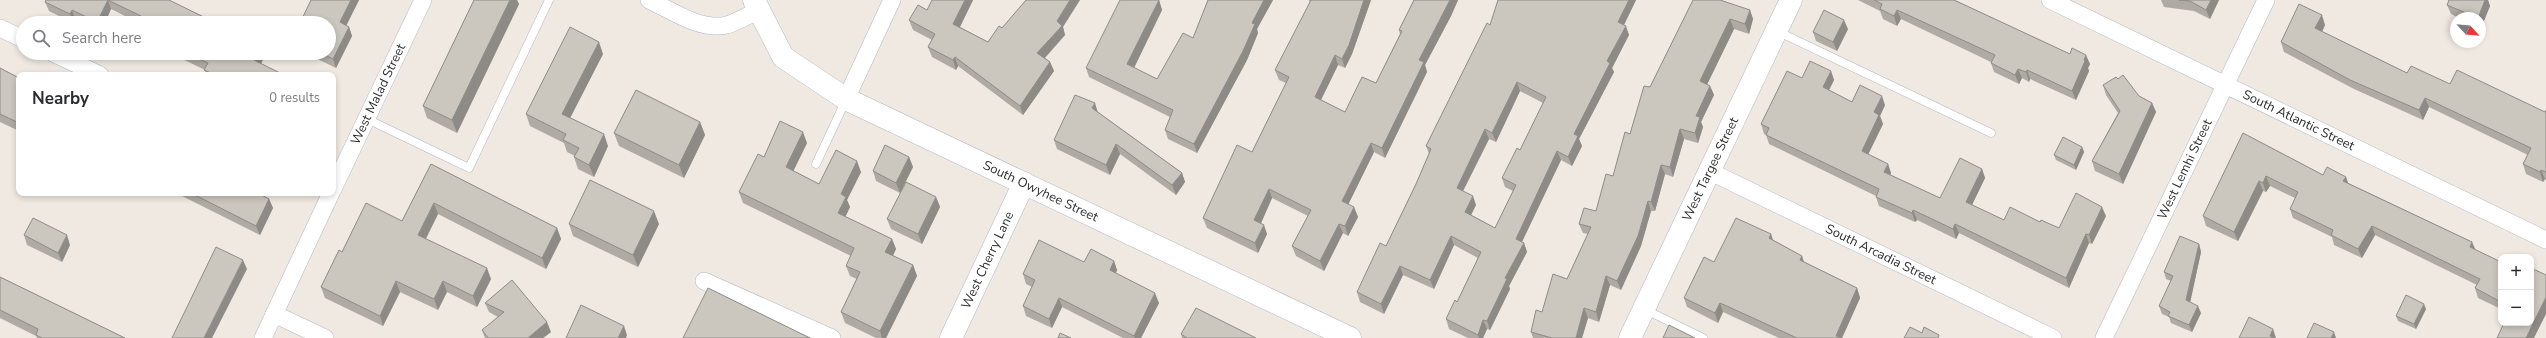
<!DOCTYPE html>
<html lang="en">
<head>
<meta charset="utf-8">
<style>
	body { margin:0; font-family:"Nunito Sans",sans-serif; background:#f2f2f3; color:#2b2b33 }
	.controls { position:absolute; right:12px; bottom:12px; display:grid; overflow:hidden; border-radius:8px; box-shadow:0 2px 6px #0003 }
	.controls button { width:36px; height:36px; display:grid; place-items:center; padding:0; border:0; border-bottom:1px solid #e1e1e2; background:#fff; color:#2b2b33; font:20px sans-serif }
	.compass { position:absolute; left:2450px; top:12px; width:36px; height:36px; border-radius:50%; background:#fff; box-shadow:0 2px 6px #0003; rotate:116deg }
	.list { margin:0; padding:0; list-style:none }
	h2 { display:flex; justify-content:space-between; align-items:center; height:52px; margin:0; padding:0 16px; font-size:17px }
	h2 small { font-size:13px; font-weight:400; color:#7c7c81 }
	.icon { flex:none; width:22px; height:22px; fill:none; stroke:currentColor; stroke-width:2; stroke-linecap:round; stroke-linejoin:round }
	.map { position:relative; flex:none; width:2546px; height:338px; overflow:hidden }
	.search { position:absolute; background:#fff; box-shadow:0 2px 6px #0003; left:16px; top:16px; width:320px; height:44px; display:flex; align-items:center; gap:10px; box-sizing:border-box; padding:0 14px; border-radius:22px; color:#7c7c81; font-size:15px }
	.panel { position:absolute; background:#fff; box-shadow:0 2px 6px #0003; left:16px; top:72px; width:320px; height:124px; border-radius:8px }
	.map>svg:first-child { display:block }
</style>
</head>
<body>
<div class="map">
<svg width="2546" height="338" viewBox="0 0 2546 338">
	<rect width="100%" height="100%" fill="#efe9e1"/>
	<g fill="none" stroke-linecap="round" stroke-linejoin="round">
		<g stroke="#b4b7c1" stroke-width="9">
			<path id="lane" d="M 1777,31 L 1991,133
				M 367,119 L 469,168 L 549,0
				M 816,164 L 846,100
				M 1644,309 L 1703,338"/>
		</g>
		<g stroke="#b4b7c1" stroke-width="18">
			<g id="street">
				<path d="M 649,0 C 673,11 700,31 727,25 C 737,22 748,15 758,11"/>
				<path id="s1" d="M 2050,0 L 2546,240"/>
				<path d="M 0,28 L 23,39"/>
				<path d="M 53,53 L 100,75"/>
				<path d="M 846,99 L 892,0"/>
				<path id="s2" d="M 1709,171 L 2053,338"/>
				<path id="s3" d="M 333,189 L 423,0"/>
				<path d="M 704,281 L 832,338"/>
				<path d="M 274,314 L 325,338"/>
				<path d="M 263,338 L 331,193"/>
				<path id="s4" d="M 2104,338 L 2266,0"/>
			</g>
		</g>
		<g stroke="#b4b7c1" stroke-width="23">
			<g id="secondary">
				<path id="s5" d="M 754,0 L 783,57 L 846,99 L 1350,338"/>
				<path id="s6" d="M 951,338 L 1024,183"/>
				<path id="s7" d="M 1630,338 L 1791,0"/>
			</g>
		</g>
		<use href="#lane" stroke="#fff" stroke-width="8"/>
		<use href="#street" stroke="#fff" stroke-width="17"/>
		<use href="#secondary" stroke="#fff" stroke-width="22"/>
	</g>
	<path fill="#afaba4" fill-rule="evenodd" d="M 46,0 L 169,0 L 139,23 L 111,9 L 105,23 L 83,23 L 75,19 L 74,23 L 73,23 L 49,11 L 45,2 Z
		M 311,0 L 359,0 L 346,26 L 349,27 L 352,36 L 336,68 L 305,53 L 329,53 Z
		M 474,0 L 517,0 L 519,4 L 457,133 L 427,118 L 423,106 Z
		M 973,0 L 960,27 L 988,42 L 1063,27 L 1065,35 L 1045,58 L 1050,62 L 1054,71 L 1023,115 L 958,66 L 956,70 L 932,57 L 928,47 L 932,40 L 913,30 L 909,20 L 927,10 Z
		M 1159,0 L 1162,10 L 1134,68 L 1157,79 L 1193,38 L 1208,0 L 1273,0 L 1257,29 L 1258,33 L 1247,60 L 1197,153 L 1168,139 L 1165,130 L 1170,117 L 1089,77 L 1086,68 Z
		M 1309,0 L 1371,0 L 1352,54 L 1345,68 L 1338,65 L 1321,100 L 1345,112 L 1376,83 L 1400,34 L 1399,30 L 1414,0 L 1458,0 L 1451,16 L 1425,65 L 1427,72 L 1385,158 L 1374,152 L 1348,205 L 1354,207 L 1358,217 L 1348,236 L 1343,233 L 1324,271 L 1296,256 L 1292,246 L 1308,216 L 1272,198 L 1261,223 L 1267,234 L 1258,253 L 1207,228 L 1203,218 L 1252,152 L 1286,83 L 1279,80 L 1275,70 L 1310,3 Z
		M 1498,0 L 1636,0 L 1624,25 L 1629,35 L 1612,68 L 1614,72 L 1579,139 L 1582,146 L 1572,166 L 1561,160 L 1522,242 L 1524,243 L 1527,252 L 1509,286 L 1510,289 L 1490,330 L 1487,329 L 1483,338 L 1468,338 L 1449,329 L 1446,319 L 1457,302 L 1478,258 L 1454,245 L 1434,289 L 1403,275 L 1384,314 L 1360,302 L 1357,292 L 1386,246 L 1416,184 L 1429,154 L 1426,146 L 1490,25 ZM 1520,91 L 1543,103 L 1520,150 L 1502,178 L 1505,187 L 1513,191 L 1495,228 L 1471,215 L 1476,205 L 1463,191 L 1489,139 L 1496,142 Z
		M 1693,0 L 1750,10 L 1753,19 L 1749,34 L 1734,29 L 1707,84 L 1710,86 L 1714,95 L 1701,122 L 1703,127 L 1698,143 L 1684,139 L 1673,177 L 1665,174 L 1655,211 L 1651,211 L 1641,246 L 1621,290 L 1610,285 L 1599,322 L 1588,318 L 1582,338 L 1533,338 L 1531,332 L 1542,312 L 1567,279 L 1588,234 L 1583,233 L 1579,224 L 1596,211 L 1613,176 L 1630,134 L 1650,87 Z
		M 1858,0 L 1954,0 L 2090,64 L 2088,68 L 2089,71 L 2076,100 L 2030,79 L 2029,82 L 2022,78 L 2019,84 L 1994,72 L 1991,63 L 1991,62 L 1901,19 L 1897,26 L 1883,19 L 1880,11 Z
		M 2161,0 L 2219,0 L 2210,19 L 2194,11 L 2164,7 Z
		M 2449,0 L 2488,0 L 2490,6 L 2481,28 L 2480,27 L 2480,18 L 2459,18 L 2451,14 L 2447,5 Z
		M 2325,25 L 2322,32 L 2407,73 L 2450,84 L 2545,112 L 2546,110 L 2546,180 L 2545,179 L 2543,182 L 2526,174 L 2523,164 L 2528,155 L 2429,107 L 2423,120 L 2354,89 L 2284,52 L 2281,42 Z
		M 1848,29 L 1837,51 L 1816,41 L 1813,32 Z
		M 170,53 L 264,53 L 265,55 L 261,64 L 284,75 L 206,75 L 205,70 Z
		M 603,54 L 570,118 L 608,146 L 594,177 L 578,169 L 574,157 L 575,156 L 567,152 L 564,143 L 530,126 L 526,114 Z
		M 0,68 L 19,78 L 19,131 L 0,122 Z
		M 1831,71 L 1834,80 L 1829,90 L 1852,102 L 1885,105 L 1880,116 L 1883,124 L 1868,154 L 1888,164 L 1891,173 L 1890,175 L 1940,198 L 1982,169 L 1985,178 L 1972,205 L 2004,220 L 2040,222 L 2059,228 L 2106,216 L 2092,244 L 2089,243 L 2069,288 L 1959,233 L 1956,239 L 1917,220 L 1915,222 L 1879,206 L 1876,197 L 1876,196 L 1769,144 L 1766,135 L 1764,134 L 1761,124 L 1802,78 Z
		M 2118,79 L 2139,96 L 2152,103 L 2156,112 L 2123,184 L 2095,171 L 2092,161 L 2118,113 L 2106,95 L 2103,85 Z
		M 1098,112 L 1182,173 L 1185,182 L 1176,195 L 1120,154 L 1110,175 L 1057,149 L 1054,140 Z
		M 700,122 L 705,135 L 684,178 L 619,146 L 614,133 Z
		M 2243,133 L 2323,175 L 2346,177 L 2348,183 L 2472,242 L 2475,250 L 2501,262 L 2501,309 L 2478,298 L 2475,288 L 2477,285 L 2375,235 L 2362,258 L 2334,245 L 2332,237 L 2293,218 L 2290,209 L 2295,198 L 2270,186 L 2266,192 L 2263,191 L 2238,241 L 2206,226 L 2203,216 Z
		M 807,143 L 793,171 L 819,184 L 861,172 L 847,200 L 850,207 L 845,217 L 892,239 L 896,249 L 893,256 L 913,265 L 917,276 L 886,338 L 876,338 L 845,323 L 841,312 L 857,279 L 850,276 L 846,266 L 851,256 L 743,203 L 739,192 L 764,157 Z
		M 2082,147 L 2084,152 L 2076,170 L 2056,160 L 2054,155 Z
		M 909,157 L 913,167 L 900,193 L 876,181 L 873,171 Z
		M 431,164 L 557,228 L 561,239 L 546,269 L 438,214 L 426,239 L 491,279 L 477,307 L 447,292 L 438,310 L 400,292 L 383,326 L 325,298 L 321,287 L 342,252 L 402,221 Z
		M 176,193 L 258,193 L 269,199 L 273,208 L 260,235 Z
		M 936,197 L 940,207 L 922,244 L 891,229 L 887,219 Z
		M 569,224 L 659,224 L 638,267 L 573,236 Z
		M 1771,234 L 1773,240 L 1802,256 L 1804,262 L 1857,288 L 1860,298 L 1842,338 L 1779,338 L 1723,312 L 1718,323 L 1687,307 L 1684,298 L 1714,262 Z
		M 24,235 L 70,245 L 62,262 L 27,245 Z
		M 2199,244 L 2201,252 L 2190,302 L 2201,313 L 2192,332 L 2171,323 L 2169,317 L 2162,314 L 2159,306 L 2171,281 L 2166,279 L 2164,272 Z
		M 1114,261 L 1117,270 L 1116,273 L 1159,303 L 1141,338 L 1123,338 L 1062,307 L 1052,328 L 1026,316 L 1023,306 L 1032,287 L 1026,284 L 1023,274 L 1084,262 Z
		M 0,277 L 125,338 L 37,338 L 36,336 L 0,318 Z
		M 485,303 L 551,332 L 543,338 L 485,338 L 482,330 L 498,317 L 489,312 Z
		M 2426,309 L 2416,329 L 2398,321 L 2396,316 Z
		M 1181,334 L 1256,338 L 1182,338 Z"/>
	<path fill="#8e8b86" d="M 108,0 L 111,9 L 105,23 L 97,23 L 97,22 Z
		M 351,0 L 359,0 L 343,32 L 340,22 Z
		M 510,0 L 517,0 L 519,4 L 457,133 L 452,120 Z
		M 965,0 L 973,0 L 957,33 L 953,24 Z
		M 1070,0 L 1080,0 L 1063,27 L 1065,35 L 1041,62 L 1037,53 Z
		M 1159,0 L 1162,10 L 1131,74 L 1127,64 Z
		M 1264,0 L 1273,0 L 1257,29 L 1258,33 L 1247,60 L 1197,153 L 1194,144 L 1252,23 Z
		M 1364,0 L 1371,0 L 1352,54 L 1345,68 L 1342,59 Z
		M 1450,0 L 1458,0 L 1451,16 L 1425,65 L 1427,72 L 1385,158 L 1382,148 L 1419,60 Z
		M 1629,0 L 1636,0 L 1621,31 L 1618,22 Z
		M 2211,0 L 2219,0 L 2210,19 L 2206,10 Z
		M 2485,0 L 2488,0 L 2490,6 L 2481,28 L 2480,24 L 2480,18 L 2478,18 Z
		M 72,10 L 75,19 L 74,23 L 70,14 Z
		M 1750,10 L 1753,19 L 1749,34 L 1745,24 Z
		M 1897,10 L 1901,19 L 1897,26 L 1894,16 Z
		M 2322,15 L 2325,25 L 2319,38 L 2315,28 Z
		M 1730,19 L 1734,29 L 1704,91 L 1700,81 Z
		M 1844,20 L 1848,29 L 1837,51 L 1833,42 Z
		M 1626,26 L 1629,35 L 1612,68 L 1614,72 L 1579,139 L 1582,146 L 1572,166 L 1568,157 L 1574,134 L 1607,61 Z
		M 349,27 L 352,36 L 336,68 L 333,59 Z
		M 599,42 L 603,54 L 566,126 L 562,114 Z
		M 258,53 L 264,53 L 265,55 L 258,70 L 254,60 Z
		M 1335,55 L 1338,65 L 1318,106 L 1315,97 Z
		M 2086,55 L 2090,64 L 2088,68 L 2089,71 L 2076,100 L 2072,91 Z
		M 955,57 L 958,66 L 956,70 L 953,60 Z
		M 1050,62 L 1054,71 L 1023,115 L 1020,106 Z
		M 2018,69 L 2022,78 L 2019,84 L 2015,75 Z
		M 2027,70 L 2030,79 L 2029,82 L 2026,72 Z
		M 1831,71 L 1834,80 L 1826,96 L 1823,87 Z
		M 1517,82 L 1520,91 L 1496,142 L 1492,133 Z
		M 1710,86 L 1714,95 L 1701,122 L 1703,127 L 1698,143 L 1695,133 L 1696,116 Z
		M 1882,96 L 1885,105 L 1880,116 L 1883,124 L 1865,161 L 1862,151 L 1874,112 Z
		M 2425,98 L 2429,107 L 2423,120 L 2419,110 Z
		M 1095,103 L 1098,113 L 1092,108 Z
		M 2152,103 L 2156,112 L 2123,184 L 2119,174 Z
		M 700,122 L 705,135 L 684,178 L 679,165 Z
		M 1485,129 L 1489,139 L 1460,197 L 1457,188 Z
		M 1680,129 L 1684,139 L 1673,177 L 1670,167 Z
		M 803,132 L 807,143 L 790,178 L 786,167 Z
		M 604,134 L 608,146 L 594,177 L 589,165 Z
		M 1371,143 L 1374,152 L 1345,211 L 1342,201 Z
		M 1116,144 L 1120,154 L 1110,175 L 1106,165 Z
		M 2082,147 L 2084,152 L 2076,170 L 2074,165 Z
		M 1557,151 L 1561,160 L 1519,248 L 1516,239 Z
		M 909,157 L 913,167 L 900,193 L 896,183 Z
		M 857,161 L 861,172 L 847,200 L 850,207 L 842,224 L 838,213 L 841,194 Z
		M 1888,164 L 1891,173 L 1887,181 L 1884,172 Z
		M 1661,165 L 1665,174 L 1655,211 L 1651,202 Z
		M 1982,169 L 1985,178 L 1969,211 L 1966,202 Z
		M 2541,170 L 2545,179 L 2543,182 L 2540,172 Z
		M 1182,173 L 1185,182 L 1176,195 L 1172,185 Z
		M 2266,176 L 2270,186 L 2266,192 L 2263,183 Z
		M 2346,177 L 2349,186 L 2343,181 Z
		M 2259,181 L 2263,191 L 2238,241 L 2234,232 Z
		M 1269,189 L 1272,198 L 1258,230 L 1254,220 Z
		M 1473,196 L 1476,205 L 1468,221 L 1465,212 Z
		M 936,197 L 940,207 L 922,244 L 918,234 Z
		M 269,199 L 273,208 L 260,235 L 256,226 Z
		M 1648,201 L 1651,211 L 1641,246 L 1621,290 L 1617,281 Z
		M 434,203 L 438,214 L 422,246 L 418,235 Z
		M 1354,207 L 1358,217 L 1348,236 L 1345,226 Z
		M 2102,207 L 2106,216 L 2092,244 L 2089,235 Z
		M 1913,210 L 1917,220 L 1915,222 L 1912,213 Z
		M 654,211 L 659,224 L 638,267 L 633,255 Z
		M 1339,224 L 1343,233 L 1324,271 L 1320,261 Z
		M 1955,224 L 1959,233 L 1956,239 L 1953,229 Z
		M 1264,225 L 1267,234 L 1258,253 L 1255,243 Z
		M 2372,226 L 2375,235 L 2362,258 L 2358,249 Z
		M 557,228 L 561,239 L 546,269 L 542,258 Z
		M 1771,234 L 1774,244 L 1769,238 Z
		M 2086,234 L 2089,243 L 2069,288 L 2066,278 Z
		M 67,235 L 70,245 L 62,262 L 58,253 Z
		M 1451,236 L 1454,245 L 1434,289 L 1430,280 Z
		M 892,239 L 896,249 L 889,263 L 885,252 Z
		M 2472,242 L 2476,251 L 2470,247 Z
		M 1524,243 L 1527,252 L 1509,286 L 1510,289 L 1490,330 L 1487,321 L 1505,278 Z
		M 2199,244 L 2201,252 L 2189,308 L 2186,300 Z
		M 1802,256 L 1805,266 L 1800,260 Z
		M 243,260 L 247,269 L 212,338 L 204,338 Z
		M 1114,261 L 1117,270 L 1113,279 L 1110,270 Z
		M 913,265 L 917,276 L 886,338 L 882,338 L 880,331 Z
		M 1400,266 L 1403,275 L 1384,314 L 1381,304 Z
		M 487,268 L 491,279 L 477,307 L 473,296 Z
		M 1606,276 L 1610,285 L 1599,322 L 1596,312 Z
		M 396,281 L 400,292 L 383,326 L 380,316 Z
		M 443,281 L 447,292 L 438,310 L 434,299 Z
		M 1857,288 L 1860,298 L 1842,338 L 1836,338 L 1836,336 Z
		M 1155,293 L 1159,303 L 1141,338 L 1135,338 L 1134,336 Z
		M 2546,297 L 2546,314 L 2534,338 L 2526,338 Z
		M 1059,298 L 1062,307 L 1052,328 L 1049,319 Z
		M 1720,303 L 1723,312 L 1718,323 L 1715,313 Z
		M 2424,304 L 2426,309 L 2416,329 L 2414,324 Z
		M 2198,306 L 2201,313 L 2192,332 L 2189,325 Z
		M 1584,308 L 1588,318 L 1582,338 L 1576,338 Z
		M 1483,320 L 1487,329 L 1483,338 L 1479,338 L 1478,335 Z
		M 547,322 L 551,332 L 543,338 L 528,338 Z
		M 624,326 L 627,335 L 626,338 L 618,338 Z
		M 2273,329 L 2276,338 L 2270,338 L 2270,336 Z
		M 2334,332 L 2336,338 L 2331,338 Z"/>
	<path fill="#cbc7bf" stroke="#8e8b86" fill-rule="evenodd" d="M 46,0 L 108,0 L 97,22 L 72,10 L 70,14 L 45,2 Z
		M 108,0 L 169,0 L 216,23 L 138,23 L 141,16 Z
		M 311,0 L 351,0 L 340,22 L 349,27 L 333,59 L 321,53 L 329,53 L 329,23 L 300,23 Z
		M 474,0 L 510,0 L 452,120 L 423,106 Z
		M 932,0 L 965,0 L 953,24 L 988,42 L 999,26 L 1002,28 L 1026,0 L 1070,0 L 1057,21 L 1062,26 L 1037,53 L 1050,62 L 1020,106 L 955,57 L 953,60 L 928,47 L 935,34 L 909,20 L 918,5 L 927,10 Z
		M 1120,0 L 1159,0 L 1127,64 L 1157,79 L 1183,33 L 1193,38 L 1208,0 L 1264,0 L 1252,23 L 1255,24 L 1243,51 L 1194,144 L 1165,130 L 1173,110 L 1086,68 Z
		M 1310,0 L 1364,0 L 1349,45 L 1342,59 L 1335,55 L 1315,97 L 1345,112 L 1362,77 L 1376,83 L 1402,31 L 1399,30 L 1414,0 L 1450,0 L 1419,60 L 1424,62 L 1382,148 L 1371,143 L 1342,201 L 1354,207 L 1345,226 L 1339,224 L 1320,261 L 1292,246 L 1311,210 L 1269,189 L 1254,220 L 1264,225 L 1255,243 L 1203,218 L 1237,145 L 1252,152 L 1289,77 L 1275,70 L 1311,0 Z
		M 1498,0 L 1629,0 L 1618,22 L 1626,26 L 1607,61 L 1610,63 L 1574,134 L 1578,136 L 1568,157 L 1557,151 L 1516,239 L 1524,243 L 1505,278 L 1507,279 L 1487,321 L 1483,320 L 1478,335 L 1446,319 L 1455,300 L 1457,302 L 1481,252 L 1451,236 L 1430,280 L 1400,266 L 1381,304 L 1357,292 L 1380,243 L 1386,246 L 1416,184 L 1431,149 L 1426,146 L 1487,23 L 1490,25 ZM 1517,82 L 1546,97 L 1520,150 L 1517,148 L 1502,178 L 1516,185 L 1495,228 L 1465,212 L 1473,196 L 1457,188 L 1485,129 L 1492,133 Z
		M 1693,0 L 1720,0 L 1750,10 L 1745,24 L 1730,19 L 1700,81 L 1710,86 L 1696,116 L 1700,117 L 1695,133 L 1680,129 L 1670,167 L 1661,165 L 1651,202 L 1648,201 L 1638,236 L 1617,281 L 1606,276 L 1596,312 L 1584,308 L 1576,338 L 1552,338 L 1531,332 L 1536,310 L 1542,312 L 1553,274 L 1567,279 L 1591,227 L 1579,224 L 1584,208 L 1596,211 L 1606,174 L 1613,176 L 1625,132 L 1630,134 L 1644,86 L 1650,87 Z
		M 1874,0 L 1954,0 L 2070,54 L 2072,48 L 2086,55 L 2084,60 L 2085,61 L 2072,91 L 2027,70 L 2026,72 L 2018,69 L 2015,75 L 1991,63 L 1995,55 L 1897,10 L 1894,16 L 1880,9 L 1882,4 Z
		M 2179,0 L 2211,0 L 2206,10 L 2190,1 Z
		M 2449,0 L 2485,0 L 2478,18 L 2447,5 Z
		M 2299,4 L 2322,15 L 2315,28 L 2407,73 L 2411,66 L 2450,84 L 2457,70 L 2545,112 L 2546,110 L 2546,172 L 2541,170 L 2540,172 L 2523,164 L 2531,148 L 2425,98 L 2419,110 L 2350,80 L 2281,42 Z
		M 1824,10 L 1844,20 L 1833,42 L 1813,32 Z
		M 570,27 L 599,42 L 562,114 L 604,134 L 589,165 L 574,157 L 579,148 L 563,140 L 566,134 L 526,114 Z
		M 186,53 L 258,53 L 254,60 L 284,75 L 215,75 L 204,70 L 208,63 Z
		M 1810,61 L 1831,71 L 1823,87 L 1852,102 L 1860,85 L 1882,96 L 1874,112 L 1879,115 L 1862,151 L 1888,164 L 1884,172 L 1940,198 L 1960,158 L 1982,169 L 1966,202 L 2004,220 L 2010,207 L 2040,222 L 2041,220 L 2059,228 L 2076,193 L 2102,207 L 2089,235 L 2086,234 L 2066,278 L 1955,224 L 1953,229 L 1913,210 L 1912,213 L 1876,197 L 1879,189 L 1766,135 L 1769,128 L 1761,124 L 1787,71 L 1802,78 Z
		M 0,68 L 19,78 L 19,123 L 0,114 Z
		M 2123,75 L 2139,96 L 2152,103 L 2119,174 L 2092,161 L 2120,111 L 2103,85 L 2116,77 L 2118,79 Z
		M 636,90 L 700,122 L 679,165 L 614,133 Z
		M 1075,95 L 1095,103 L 1092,108 L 1182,173 L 1172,185 L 1116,144 L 1106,165 L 1054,140 Z
		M 780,121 L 803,132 L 786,167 L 819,184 L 836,150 L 857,161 L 841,194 L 846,197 L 838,213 L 892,239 L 885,252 L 913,265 L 880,331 L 841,312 L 860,272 L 846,266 L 854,248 L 739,192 L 758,154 L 764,157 Z
		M 2243,133 L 2323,175 L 2327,167 L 2346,177 L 2343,181 L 2472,242 L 2470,247 L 2501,262 L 2501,302 L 2475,288 L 2480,279 L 2372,226 L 2358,249 L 2331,235 L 2333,230 L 2290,209 L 2298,192 L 2266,176 L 2263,183 L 2259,181 L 2234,232 L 2203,216 Z
		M 2063,137 L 2082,147 L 2074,165 L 2054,155 Z
		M 885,145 L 909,157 L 896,183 L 873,171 Z
		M 431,164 L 557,228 L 542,258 L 434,203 L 418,235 L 487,268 L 473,296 L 443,281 L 434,299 L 396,281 L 380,316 L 321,287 L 339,250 L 342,252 L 366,203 L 402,221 Z
		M 590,180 L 654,211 L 633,255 L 569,224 Z
		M 906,182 L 936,197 L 918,234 L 887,219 Z
		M 191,193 L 258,193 L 269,199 L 256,226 Z
		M 33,218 L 67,235 L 58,253 L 24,235 Z
		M 1736,218 L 1771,234 L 1769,238 L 1802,256 L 1800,260 L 1857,288 L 1836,336 L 1841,338 L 1797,338 L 1720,303 L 1715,313 L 1684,298 L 1704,257 L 1714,262 Z
		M 2180,236 L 2199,244 L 2186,300 L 2198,306 L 2189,325 L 2168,316 L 2170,312 L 2159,306 L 2173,276 L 2164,272 Z
		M 1039,240 L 1084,262 L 1091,249 L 1114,261 L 1110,270 L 1155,293 L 1134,336 L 1059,298 L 1049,319 L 1023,306 L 1035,280 L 1023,274 Z
		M 216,247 L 243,260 L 204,338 L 172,338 Z
		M 2531,268 L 2546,275 L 2546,297 L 2526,338 L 2497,338 L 2504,323 L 2531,323 Z
		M 0,277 L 125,338 L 42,338 L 36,335 L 38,329 L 0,310 Z
		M 512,280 L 547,322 L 528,338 L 488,338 L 482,330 L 504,312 L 485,303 Z
		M 708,288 L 810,338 L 683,338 Z
		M 2406,295 L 2424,304 L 2414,324 L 2396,316 Z
		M 581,305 L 624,326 L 618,338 L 566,338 Z
		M 1196,308 L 1256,338 L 1187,338 L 1181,334 Z
		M 2249,317 L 2273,329 L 2270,336 L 2274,338 L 2239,338 Z
		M 2314,323 L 2334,332 L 2331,338 L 2307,338 Z
		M 1669,325 L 1695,338 L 1663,338 Z
		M 1910,327 L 1922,333 L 1924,327 L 1939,335 L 1938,338 L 1904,338 Z
		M 1060,333 L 1071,338 L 1058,338 Z"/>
	<g text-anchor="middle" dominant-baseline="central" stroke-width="4" stroke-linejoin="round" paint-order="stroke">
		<g font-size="13" fill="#2e2e2e" stroke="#fff">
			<text stroke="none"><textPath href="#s3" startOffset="105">West Malad Street</textPath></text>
			<text stroke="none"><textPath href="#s1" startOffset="276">South Atlantic Street</textPath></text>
			<text stroke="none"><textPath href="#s7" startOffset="187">West Targee Street</textPath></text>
			<text stroke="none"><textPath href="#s4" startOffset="187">West Lemhi Street</textPath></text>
			<text stroke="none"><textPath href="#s5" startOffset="355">South Owyhee Street</textPath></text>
			<text stroke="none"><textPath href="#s2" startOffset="191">South Arcadia Street</textPath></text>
			<text stroke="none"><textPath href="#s6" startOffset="86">West Cherry Lane</textPath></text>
		</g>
	</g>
</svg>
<div class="controls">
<button>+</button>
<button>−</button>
</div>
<svg class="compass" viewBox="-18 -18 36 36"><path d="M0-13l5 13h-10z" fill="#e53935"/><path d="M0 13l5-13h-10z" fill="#7c7c81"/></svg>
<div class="search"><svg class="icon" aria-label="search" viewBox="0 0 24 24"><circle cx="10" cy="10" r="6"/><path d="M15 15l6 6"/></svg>Search here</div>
<section class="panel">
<h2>Nearby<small>0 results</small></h2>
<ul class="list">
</ul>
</section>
</div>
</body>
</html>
